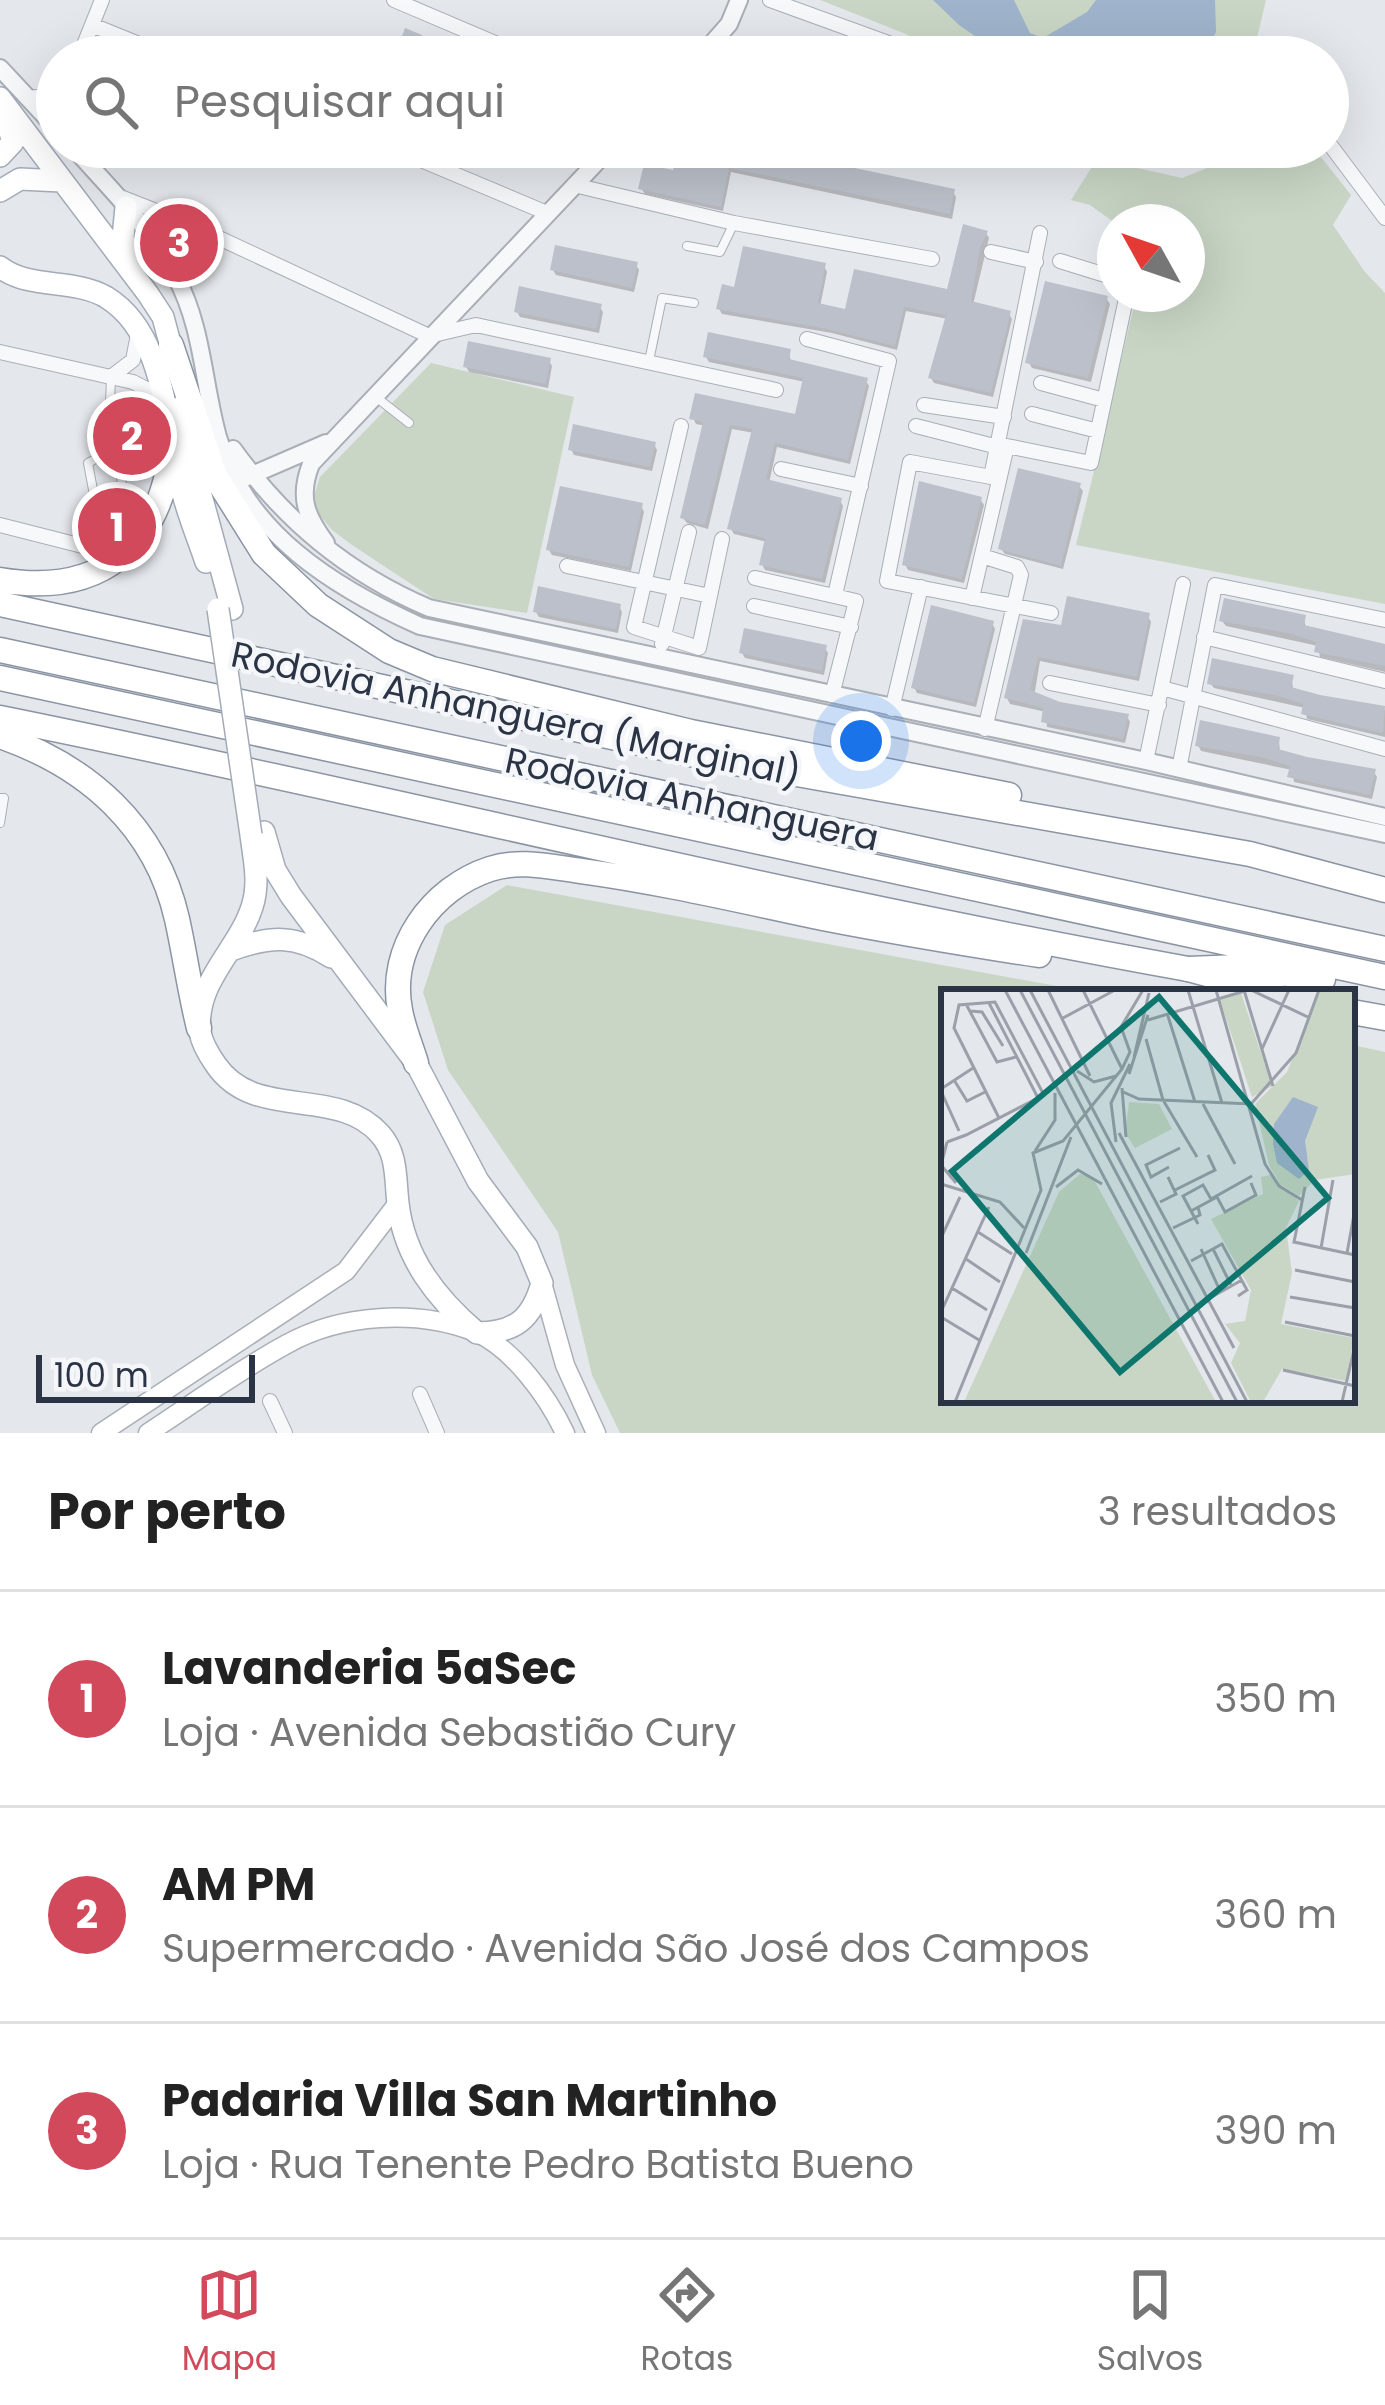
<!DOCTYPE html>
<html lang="pt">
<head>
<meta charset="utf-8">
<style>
	body { margin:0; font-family:Poppins,sans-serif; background:#f2f2f2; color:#222 }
	.compass { position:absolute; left:1097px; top:204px; width:108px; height:108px; border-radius:50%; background:#fff; box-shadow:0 12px 48px #0002; rotate:310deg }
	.scale { position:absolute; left:36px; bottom:30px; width:219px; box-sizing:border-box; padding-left:12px; border:6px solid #2b3445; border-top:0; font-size:33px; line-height:42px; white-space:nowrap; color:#2b3445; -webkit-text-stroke:9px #f4f6f9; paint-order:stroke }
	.you { position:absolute; left:861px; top:741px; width:42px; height:42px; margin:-30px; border:9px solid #fff; border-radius:50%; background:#1a73e8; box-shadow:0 0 0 18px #1a73e833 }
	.badge { display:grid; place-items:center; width:78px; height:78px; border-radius:50%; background:#d1495b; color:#fff; font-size:39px; font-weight:700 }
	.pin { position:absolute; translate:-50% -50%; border:6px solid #fff; box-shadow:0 3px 12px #0006 }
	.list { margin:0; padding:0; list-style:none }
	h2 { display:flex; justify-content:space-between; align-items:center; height:156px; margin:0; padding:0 48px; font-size:51px }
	h2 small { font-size:39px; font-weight:400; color:#767676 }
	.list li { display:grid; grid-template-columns:78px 1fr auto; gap:36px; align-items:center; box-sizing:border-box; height:216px; padding:0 48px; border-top:3px solid #e0e0e0 }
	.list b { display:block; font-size:45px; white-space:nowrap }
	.list p { margin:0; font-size:39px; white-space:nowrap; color:#767676 }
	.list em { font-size:39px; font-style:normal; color:#767676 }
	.icon { flex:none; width:66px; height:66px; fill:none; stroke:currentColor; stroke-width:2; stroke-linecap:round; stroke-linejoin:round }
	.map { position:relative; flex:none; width:1385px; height:1433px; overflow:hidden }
	.search { position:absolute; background:#fff; box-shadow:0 12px 48px #0002; left:36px; right:36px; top:36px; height:132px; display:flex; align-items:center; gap:30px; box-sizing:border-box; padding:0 42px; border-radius:66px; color:#767676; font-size:45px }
	.sheet { height:804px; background:#fff }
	nav { display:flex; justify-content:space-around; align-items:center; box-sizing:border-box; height:168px; border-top:3px solid #e0e0e0; background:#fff; font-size:33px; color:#767676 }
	nav a { display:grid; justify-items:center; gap:6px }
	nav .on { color:#d1495b }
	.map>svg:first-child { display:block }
</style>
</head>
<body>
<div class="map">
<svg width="1385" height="1433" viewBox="0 0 1385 1433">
	<rect width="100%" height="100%" fill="#e4e7ec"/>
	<path fill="#c9d6c5" d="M 820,0 L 1266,0 L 1254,50 L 1257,57 L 944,57 L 906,34 Z
		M 1260,147 L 1313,147 L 1351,195 L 1333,225 L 1365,272 L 1385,293 L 1385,604 L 1076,545 L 1137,294 L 1187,294 L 1187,222 L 1115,223 L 1090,205 L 1071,200 L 1097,159 L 1182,178 Z
		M 431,363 L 574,397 L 527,613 L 434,599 L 352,545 L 332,530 L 317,512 L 314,496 L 320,477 Z
		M 507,885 L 1089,992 L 944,992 L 944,1400 L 1352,1400 L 1352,1045 L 1385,1052 L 1385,1433 L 620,1433 L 592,1375 L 558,1232 L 448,1070 L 423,992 L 445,925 Z"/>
	<path fill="#9fb4cc" d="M 933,0 L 1014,0 L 1030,33 L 1043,38 L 1087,12 L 1096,0 L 1215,0 L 1216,32 L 1203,57 L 1005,57 L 959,25 Z"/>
	<path fill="#0003" d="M 681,147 L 739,147 L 953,192 L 956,197 L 952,219 L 731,172 L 723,211 L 645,194 L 641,188 L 675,174 Z
		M 986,233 L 989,238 L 973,305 L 1009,314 L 1012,319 L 993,397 L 934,383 L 931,378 L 948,319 L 906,311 L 897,350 L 832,333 L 722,314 L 719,309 L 737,290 L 824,266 L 827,272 L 820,307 L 847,312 L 949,292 Z
		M 636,265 L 639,270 L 634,292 L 556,275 L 553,270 Z
		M 1106,298 L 1110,304 L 1091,382 L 1032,368 L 1029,363 Z
		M 600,307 L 603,312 L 599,333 L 520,317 L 517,312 Z
		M 789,352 L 791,363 L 866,381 L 869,386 L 850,464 L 777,447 L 769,483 L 840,500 L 843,506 L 825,583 L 765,570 L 762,564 L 767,542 L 734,534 L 731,529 L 754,433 L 732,429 L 708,529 L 687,523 L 683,518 L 706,426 L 696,424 L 693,418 L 797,418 L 805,382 L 709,362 L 706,357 Z
		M 549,361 L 552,366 L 548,388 L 469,372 L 466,366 Z
		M 654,444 L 657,450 L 652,471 L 574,455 L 571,449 Z
		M 1079,486 L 1083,491 L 1063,569 L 1005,554 L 1001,549 Z
		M 980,499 L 984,505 L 964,583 L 908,570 L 905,564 Z
		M 641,506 L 644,512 L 631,571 L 552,555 L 549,550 Z
		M 619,606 L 622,612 L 618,633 L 539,617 L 536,612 Z
		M 1148,616 L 1151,622 L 1139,681 L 1040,661 L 1034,697 L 1127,716 L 1130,722 L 1125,743 L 1047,727 L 1046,712 L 1010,704 L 1007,698 L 1025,622 L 1063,628 Z
		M 1304,618 L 1306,629 L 1385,645 L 1385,672 L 1320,657 L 1318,646 L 1226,626 L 1222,621 Z
		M 992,623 L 995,629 L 976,707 L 917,693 L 914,687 Z
		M 825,648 L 828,653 L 824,675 L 745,658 L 742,653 Z
		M 1292,678 L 1293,691 L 1385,710 L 1385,737 L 1307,719 L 1305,708 L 1214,688 L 1210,683 Z
		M 1279,740 L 1280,753 L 1374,772 L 1377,777 L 1372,799 L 1294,782 L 1292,770 L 1201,751 L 1198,745 Z"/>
	<path fill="#bbc0ca" d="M 405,28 L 422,35 L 414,57 L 396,52 Z
		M 682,147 L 754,147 L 955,189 L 950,214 L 729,168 L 721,207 L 638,189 L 644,164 L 673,170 L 677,150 Z
		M 963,224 L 988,231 L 980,248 L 971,301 L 1011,311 L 991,393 L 928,378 L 946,315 L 904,307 L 895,346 L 827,329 L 716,309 L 722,284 L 734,287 L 743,246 L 826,263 L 818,303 L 845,309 L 854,269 L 947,289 Z
		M 555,245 L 638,262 L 632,288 L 550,270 Z
		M 1045,281 L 1108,296 L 1088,378 L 1025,363 Z
		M 519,286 L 602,304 L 596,329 L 514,312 Z
		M 708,332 L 791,349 L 789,359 L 868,378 L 848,460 L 775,443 L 766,479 L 842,498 L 822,579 L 759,565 L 765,538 L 727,529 L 752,429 L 730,425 L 705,525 L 680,518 L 703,422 L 689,419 L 695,393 L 795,414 L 803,378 L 703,357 Z
		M 468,341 L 551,358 L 546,384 L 463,367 Z
		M 573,424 L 656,442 L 650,467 L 568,450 Z
		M 1018,468 L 1081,483 L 1061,566 L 998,549 Z
		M 919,481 L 982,497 L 962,579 L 902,565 Z
		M 560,486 L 643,503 L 629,567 L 546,550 Z
		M 538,586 L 621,604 L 616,629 L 533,612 Z
		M 1067,596 L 1150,613 L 1137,677 L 1038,657 L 1030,690 L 1060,702 L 1129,714 L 1123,739 L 1041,722 L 1043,708 L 1004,698 L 1023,619 L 1061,625 Z
		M 1224,598 L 1306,615 L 1304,625 L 1385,644 L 1385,666 L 1314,652 L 1316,642 L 1288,633 L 1219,621 Z
		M 931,605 L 994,621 L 974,703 L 911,688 Z
		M 744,628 L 827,645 L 822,671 L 739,653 Z
		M 1212,658 L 1294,675 L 1291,687 L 1320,695 L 1385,706 L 1383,733 L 1301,714 L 1303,704 L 1275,695 L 1207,684 Z
		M 1200,720 L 1280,737 L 1278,749 L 1307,757 L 1376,769 L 1370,795 L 1287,777 L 1290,766 L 1261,757 L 1195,746 Z"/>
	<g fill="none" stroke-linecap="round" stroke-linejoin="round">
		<g stroke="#a9aeb7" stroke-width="10">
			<path id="service" d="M 687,246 L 720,252 L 733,225
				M 649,361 L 662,298 L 694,303
				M 376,397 L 409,423
				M 110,404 L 111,377
				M 117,449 L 117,453 L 128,521 L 124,529 L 108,536 L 100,527 L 88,463 C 109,450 140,451 165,447
				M 0,798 L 4,798 L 0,823"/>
		</g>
		<g stroke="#a9aeb7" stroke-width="16">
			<path id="minor" d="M 394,0 L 528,57
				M 770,0 L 927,57
				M 92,25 L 171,57
				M 1266,55 L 1268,57
				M 79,57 L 102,0
				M 28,98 L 57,95
				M 1328,142 L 1385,218
				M 390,147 L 547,213
				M 1086,147 L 1170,160 L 1228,147
				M 574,185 L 734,223 L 932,259
				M 123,198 L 189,224 L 429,336 L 476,325 L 776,390
				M 1040,233 L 991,477 L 910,462 L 887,581 L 1051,613
				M 991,252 L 1036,262
				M 164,256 L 189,224
				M 1060,261 L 1115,278
				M 807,339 L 889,361 L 835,595
				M 0,352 L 133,382 L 162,397
				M 111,377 L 133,360 L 138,334
				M 1041,383 L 1104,400
				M 924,405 L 1004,417
				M 1032,414 L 1098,431
				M 681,426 L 634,627 L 699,648 L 722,539
				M 916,426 L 998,447
				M 781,469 L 861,486
				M 0,525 L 122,556
				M 982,556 L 1017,567 L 1021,575 L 985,729
				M 567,566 L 710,596
				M 755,578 L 856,601 L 832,695
				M 972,598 L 1007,446 L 1091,463 L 1127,294
				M 754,606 L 851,627
				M 1204,637 L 1385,681
				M 662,644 L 689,532
				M 1050,683 L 1159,705
				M 1162,688 L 1385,749
				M 892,709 L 921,587
				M 1146,761 L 1183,584
				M 1179,769 L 1215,585 L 1385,620
				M 420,1394 L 437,1433
				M 270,1401 L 285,1433"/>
		</g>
		<g stroke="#a9aeb7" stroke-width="20">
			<path id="tertiary" d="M 700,57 L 729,24 L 739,0
				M 0,68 L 57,129
				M 73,147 C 109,188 151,228 176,277 C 203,328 203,383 218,437 C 245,533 335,588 420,626 L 1385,834
				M 233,449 C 285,521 347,573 429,608 L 1146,761 L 1385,817
				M 245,478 L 326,443
				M 326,543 C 306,516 298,497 311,464 L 611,147"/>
		</g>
		<g stroke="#a9aeb7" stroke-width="21">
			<path id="secondary" d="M 542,1283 L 565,1365 L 596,1433
				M 101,1433 L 346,1271 L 398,1203
				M 148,1433 C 194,1403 239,1370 287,1344 C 341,1314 417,1309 475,1332 C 513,1348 548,1397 565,1433"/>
		</g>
		<g stroke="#a3abb8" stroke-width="24">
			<path id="primary" d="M 0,98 L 148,294 L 163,317 L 174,358
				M 0,156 L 13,142 L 5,116
				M 0,191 L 20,179 L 61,181
				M 126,207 L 123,238 L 132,267
				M 0,267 C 30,290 73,278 106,297 C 165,333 165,422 180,482 C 186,510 197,535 206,562
				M 182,406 L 192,462 L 232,609
				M 251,835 C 254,859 260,883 252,907 C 238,951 194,982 200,1032 C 202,1044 209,1055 216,1065 C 255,1122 337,1085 380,1134 C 398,1154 395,1179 398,1203 C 404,1258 437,1299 477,1333 C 515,1333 532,1319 542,1283 L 527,1247 L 478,1181 L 416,1063 L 291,896 L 275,870 L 264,832
				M 231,950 C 270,936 295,934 331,957"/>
		</g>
		<g stroke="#8b94a3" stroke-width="27">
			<path id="trunk" d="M 171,345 L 215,476 L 264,554 L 318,605 L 389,651 L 432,669 L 691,732 L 1009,795
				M 0,580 C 101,597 160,547 172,446
				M 0,604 L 718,760 L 1250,854 L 1385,890
				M 0,718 C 397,798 790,898 1188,969 L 1274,992
				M 0,736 C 87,766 156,826 177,919 C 185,955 190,992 199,1028
				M 1352,1012 L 1385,1018
				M 416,1063 C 411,1046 403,1028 400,1010 C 388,948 432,888 490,869 C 521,859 550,867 581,871 C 662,882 742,901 823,918 C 895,932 967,944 1039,955"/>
		</g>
		<g stroke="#8b94a3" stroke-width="27">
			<path id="motorway" d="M 0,650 L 1385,949
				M 0,678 L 1385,977
				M 1188,969 L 1240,967 L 1323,979"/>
		</g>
		<use href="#service" stroke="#f7f8fa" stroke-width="8"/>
		<use href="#minor" stroke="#f7f8fa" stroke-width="14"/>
		<use href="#tertiary" stroke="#f7f8fa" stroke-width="16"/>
		<use href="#secondary" stroke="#fff" stroke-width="18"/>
		<use href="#primary" stroke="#fff" stroke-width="21"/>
		<use href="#trunk" stroke="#fff" stroke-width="24"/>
		<use href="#motorway" stroke="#fff" stroke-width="24"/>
		<g stroke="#a3abb8" stroke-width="24" stroke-linecap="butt">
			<path id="primary-bridge" d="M 218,609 L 251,835"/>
		</g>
		<use href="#primary-bridge" stroke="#fff" stroke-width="21"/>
	</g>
	<g text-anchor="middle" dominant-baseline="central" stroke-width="9" stroke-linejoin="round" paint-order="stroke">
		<g font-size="36" fill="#2b3445" stroke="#f4f6f9">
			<text transform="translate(516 714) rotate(12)">Rodovia Anhanguera (Marginal)</text>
			<text transform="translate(692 799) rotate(12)">Rodovia Anhanguera</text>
		</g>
	</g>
	<g transform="translate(941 989)">
		<rect width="414" height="414" fill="#e4e7ec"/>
		<path d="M 379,1 L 414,1 L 414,185 L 374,191 L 358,207 L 339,195 L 328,176 L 314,115 L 346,83 ZM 300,4 L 331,97 L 311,108 L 279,11 ZM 188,113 L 218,115 L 231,140 L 194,159 L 184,144 ZM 139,185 L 152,189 L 275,413 L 23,413 L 118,203 ZM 329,186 L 358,212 L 345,239 L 351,284 L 340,335 L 413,349 L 405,392 L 341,380 L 322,413 L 310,413 L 290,374 L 299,354 L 284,335 L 304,332 L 310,301 L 270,230 L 322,205 L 320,188 Z" fill="#c9d6c5"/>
		<path d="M 352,108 L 377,118 L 364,152 L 368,181 L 358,190 L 336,174 L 332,155 L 333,135 Z" fill="#9fb4cc"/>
		<path fill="none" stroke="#9a9fa9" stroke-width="3" d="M 64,1 L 282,413M 79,1 L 296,413M 89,1 L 306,413M 107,1 L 149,87M 142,1 L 181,80M 247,1 L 281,114M 275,1 L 324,175 L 338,197 L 361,211M 303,1 L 332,97M 310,1 L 369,29M 48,14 L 97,109M 25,15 L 56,73 L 75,68M 29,22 L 41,23 L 62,57M 226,24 L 254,113M 122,29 L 174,1M 207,31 L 307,1M 205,50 L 222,111 L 256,168M 321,60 L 348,1M 193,68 L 208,4M 136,82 L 153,93 L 175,87M 188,85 L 207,26M 13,91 L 26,112 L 44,103M 181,99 L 185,148M 0,100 L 32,79M 0,102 L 18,142M 180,102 L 198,110 L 310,115 L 355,64 L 378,1M 262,115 L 294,175M 178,144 L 293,359M 6,153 L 25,146 L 97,109 L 103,106 L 54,13 L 18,16 L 13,39 L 58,129M 6,153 L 0,176 L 15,194M 175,153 L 170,114 L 189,75M 94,162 L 114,131 L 114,104M 228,178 L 210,188 L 205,176 L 239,159M 0,195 L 59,213 L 83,239M 115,198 L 137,181 L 161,195M 364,198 L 353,253 L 414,266M 234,201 L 274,181 L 267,166M 219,213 L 235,205 L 227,188M 250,222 L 276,208 L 284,223 L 315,206 L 310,194M 257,235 L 242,207 L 262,196 L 270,210 L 311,187M 232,239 L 259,226 L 257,218M 37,243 L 71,265M 0,249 L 19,208M 380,259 L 392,191M 260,260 L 280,304M 272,260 L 291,298M 85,264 L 130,148M 406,264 L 414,220M 25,270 L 59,293M 250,272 L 281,255 L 306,301 L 297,307M 354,281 L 414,293M 11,299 L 46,321M 349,308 L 414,319M 269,309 L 301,291M 0,323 L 48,218M 0,328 L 38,351M 344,333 L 414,347M 342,381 L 414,397M 14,413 L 100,201 L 92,164 L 122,152 L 181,80 L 189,63 L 180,38 L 202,1M 401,413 L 414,356"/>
		<path fill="#0f766e" fill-opacity="0.15" stroke="#0f766e" stroke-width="6" d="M 218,8 L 387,209 L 179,383 L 11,182 Z"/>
		<rect width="414" height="414" fill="none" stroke="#2b3445" stroke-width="6"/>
	</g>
</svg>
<svg class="compass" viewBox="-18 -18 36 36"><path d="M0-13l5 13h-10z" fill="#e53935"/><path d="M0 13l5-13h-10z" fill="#767676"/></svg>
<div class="scale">100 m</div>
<div class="you"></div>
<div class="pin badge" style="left:117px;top:527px">1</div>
<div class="pin badge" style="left:132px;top:436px">2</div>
<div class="pin badge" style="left:179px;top:243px">3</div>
<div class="search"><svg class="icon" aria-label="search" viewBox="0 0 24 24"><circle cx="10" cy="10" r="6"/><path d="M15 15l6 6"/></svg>Pesquisar aqui</div>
</div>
<section class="sheet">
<h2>Por perto<small>3 resultados</small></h2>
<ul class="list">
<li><span class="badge">1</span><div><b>Lavanderia 5aSec</b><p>Loja · Avenida Sebastião Cury</p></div><em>350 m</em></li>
<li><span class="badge">2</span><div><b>AM PM</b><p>Supermercado · Avenida São José dos Campos</p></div><em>360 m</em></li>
<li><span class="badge">3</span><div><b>Padaria Villa San Martinho</b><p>Loja · Rua Tenente Pedro Batista Bueno</p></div><em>390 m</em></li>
</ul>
</section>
<nav>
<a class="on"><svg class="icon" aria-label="map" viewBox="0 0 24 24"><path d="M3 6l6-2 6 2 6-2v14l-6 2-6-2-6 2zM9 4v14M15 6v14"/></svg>Mapa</a>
<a><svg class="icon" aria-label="directions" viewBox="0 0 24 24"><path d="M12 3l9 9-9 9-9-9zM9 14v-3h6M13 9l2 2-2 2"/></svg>Rotas</a>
<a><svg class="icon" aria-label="saved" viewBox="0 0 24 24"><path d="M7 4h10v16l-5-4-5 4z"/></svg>Salvos</a>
</nav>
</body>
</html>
